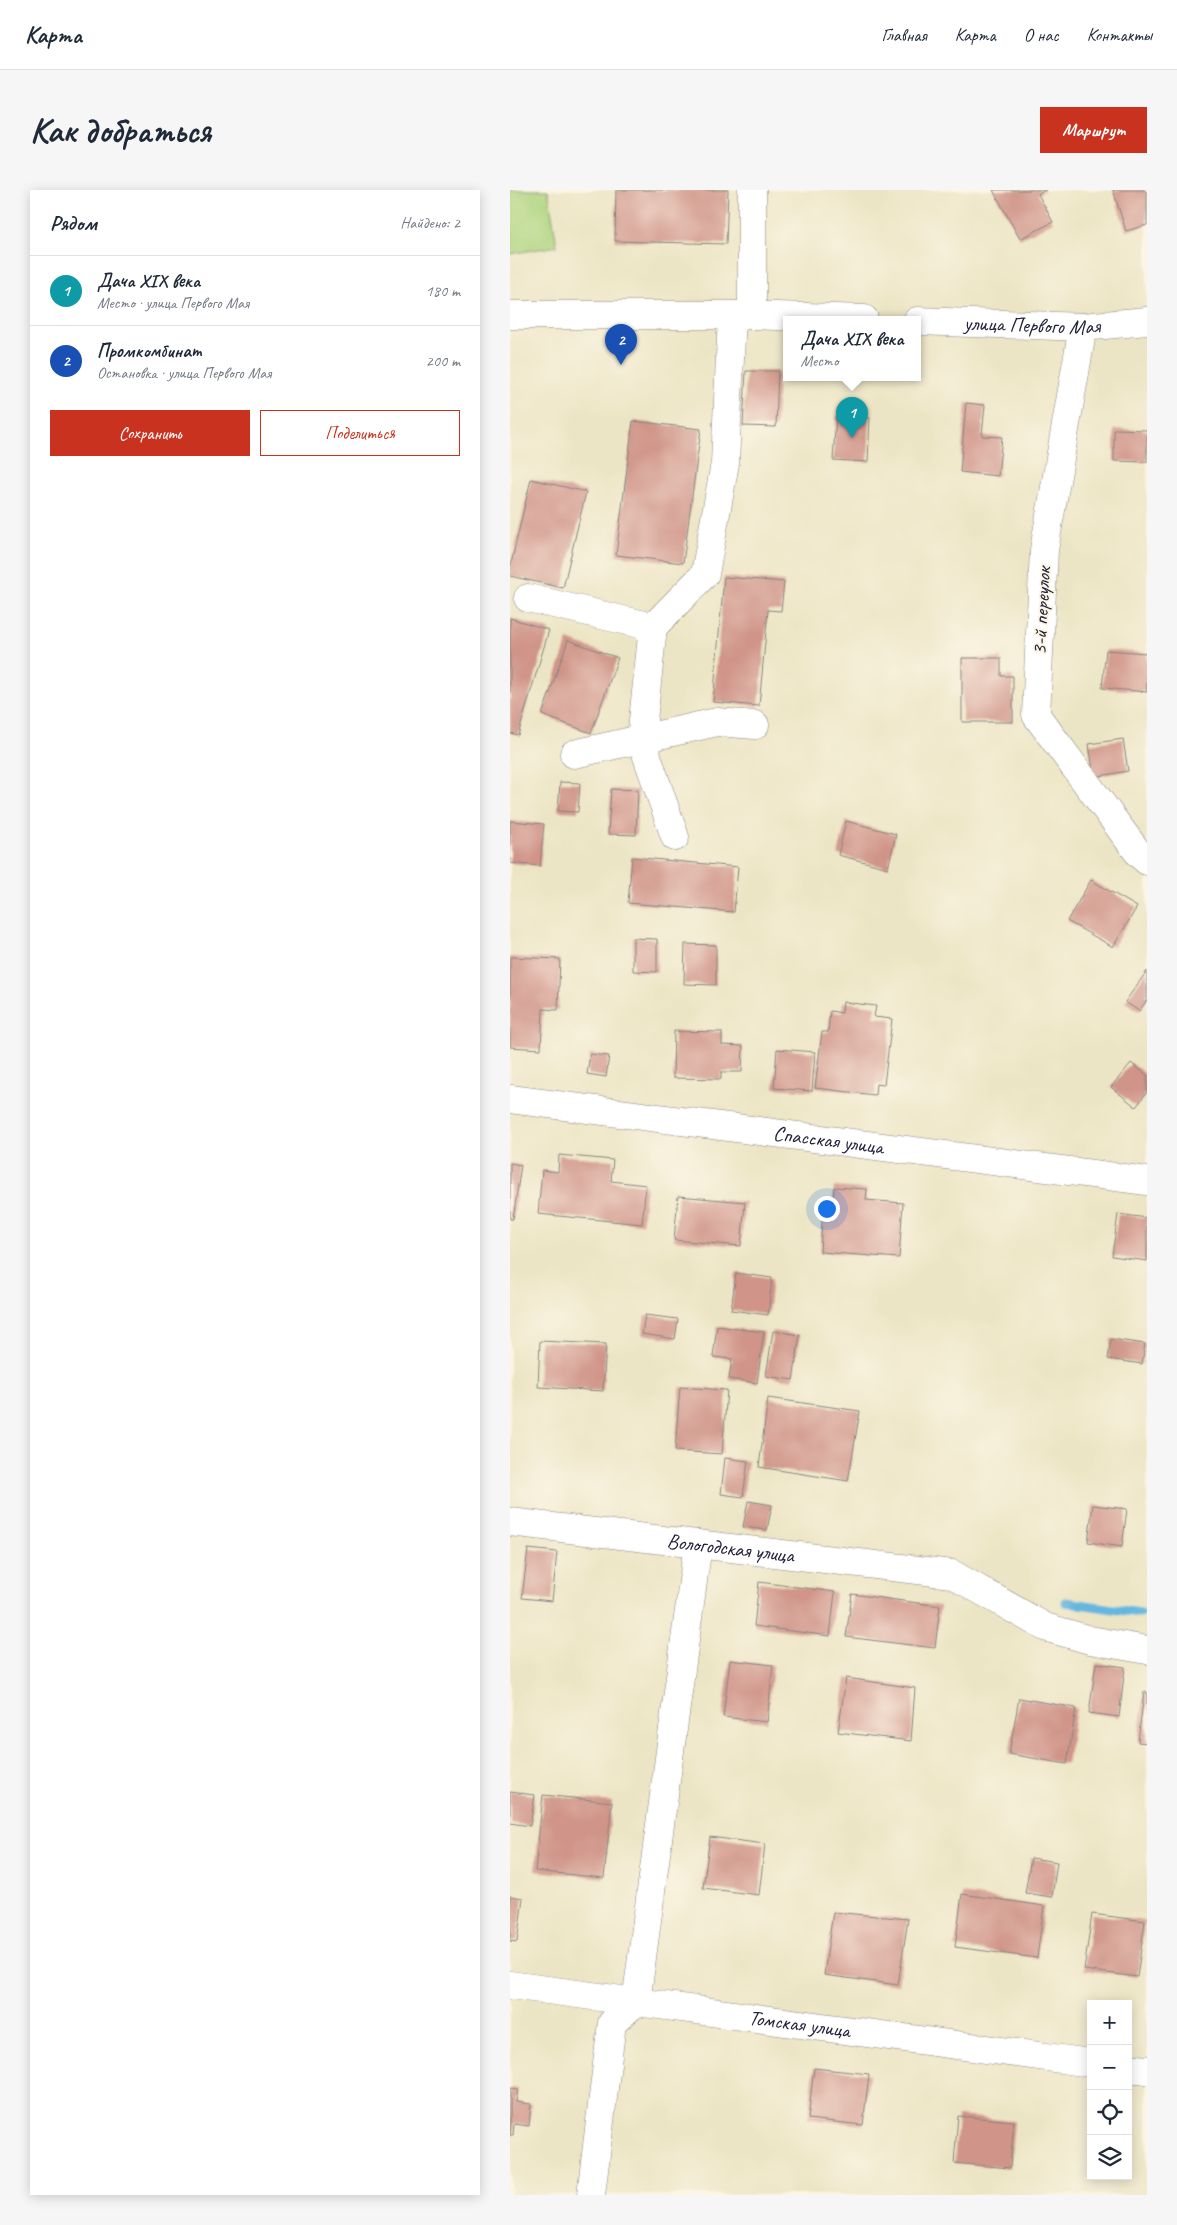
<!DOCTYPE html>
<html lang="ru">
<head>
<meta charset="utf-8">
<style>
	body { margin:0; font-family:Caveat,sans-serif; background:#f6f6f7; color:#1f2937 }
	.controls { position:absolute; right:15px; bottom:15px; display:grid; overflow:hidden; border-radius:0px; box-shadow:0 2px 12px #0003 }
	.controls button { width:45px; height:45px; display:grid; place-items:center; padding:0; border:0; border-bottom:1px solid #e0e1e3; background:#fff; color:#1f2937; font:25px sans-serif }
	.you { position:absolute; left:316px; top:1018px; width:18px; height:18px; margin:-12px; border:4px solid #fff; border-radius:50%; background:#1a73e8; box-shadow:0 0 0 8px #1a73e833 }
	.badge { display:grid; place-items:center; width:32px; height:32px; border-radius:50%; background:#c8321e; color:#fff; font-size:16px; font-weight:700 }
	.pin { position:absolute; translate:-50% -41px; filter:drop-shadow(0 1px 2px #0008) }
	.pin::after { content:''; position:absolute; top:26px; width:18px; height:15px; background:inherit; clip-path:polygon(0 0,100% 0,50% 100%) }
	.popup { position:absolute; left:273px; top:126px; width:138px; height:65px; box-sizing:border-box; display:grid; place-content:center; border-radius:0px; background:#fff; filter:drop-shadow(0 1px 4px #0005); font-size:16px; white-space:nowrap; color:#747a83 }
	.popup b { font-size:19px; color:#1f2937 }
	.popup::after { content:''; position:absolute; left:50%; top:100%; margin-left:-10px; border:10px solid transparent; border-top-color:#fff }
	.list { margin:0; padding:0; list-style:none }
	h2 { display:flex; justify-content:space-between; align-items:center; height:65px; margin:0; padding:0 20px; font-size:21px }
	h2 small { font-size:16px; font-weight:400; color:#747a83 }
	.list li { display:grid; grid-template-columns:32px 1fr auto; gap:15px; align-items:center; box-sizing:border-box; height:70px; padding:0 20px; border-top:1px solid #e0e1e3 }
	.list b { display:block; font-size:19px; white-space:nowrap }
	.list p { margin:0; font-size:16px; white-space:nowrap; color:#747a83 }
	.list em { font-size:16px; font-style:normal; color:#747a83 }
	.actions { display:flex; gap:10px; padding:15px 20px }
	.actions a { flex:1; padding:11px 0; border:1px solid #c8321e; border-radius:0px; text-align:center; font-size:18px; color:#c8321e }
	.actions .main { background:#c8321e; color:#fff }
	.icon { flex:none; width:28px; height:28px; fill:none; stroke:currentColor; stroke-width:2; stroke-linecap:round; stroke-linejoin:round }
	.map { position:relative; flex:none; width:637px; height:2005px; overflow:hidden; border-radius:0px }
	header { display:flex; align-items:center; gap:30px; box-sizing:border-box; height:70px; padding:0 25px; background:#fff; border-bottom:1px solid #e0e1e3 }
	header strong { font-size:24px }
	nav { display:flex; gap:28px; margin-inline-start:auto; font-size:18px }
	.intro { display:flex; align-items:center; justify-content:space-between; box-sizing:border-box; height:120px; padding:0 30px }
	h1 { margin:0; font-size:35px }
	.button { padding:12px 22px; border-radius:0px; background:#c8321e; color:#fff; font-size:18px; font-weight:700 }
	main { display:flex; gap:30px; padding:0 30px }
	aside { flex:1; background:#fff; border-radius:0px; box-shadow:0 2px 12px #0003 }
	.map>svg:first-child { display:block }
</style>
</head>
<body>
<header>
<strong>Карта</strong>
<nav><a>Главная</a><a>Карта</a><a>О нас</a><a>Контакты</a></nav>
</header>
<div class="intro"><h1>Как добраться</h1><a class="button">Маршрут</a></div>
<main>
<aside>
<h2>Рядом<small>Найдено: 2</small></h2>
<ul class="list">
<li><span class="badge" style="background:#0f9aa8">1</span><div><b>Дача XIX века</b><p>Место · улица Первого Мая</p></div><em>180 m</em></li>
<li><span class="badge" style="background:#1a4fb4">2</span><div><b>Промкомбинат</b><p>Остановка · улица Первого Мая</p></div><em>200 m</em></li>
</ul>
<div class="actions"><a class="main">Сохранить</a><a>Поделиться</a></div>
</aside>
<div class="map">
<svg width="637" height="2005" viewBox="0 0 637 2005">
	<rect width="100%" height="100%" fill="#fcf5e5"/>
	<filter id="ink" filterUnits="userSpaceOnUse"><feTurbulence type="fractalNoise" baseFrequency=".02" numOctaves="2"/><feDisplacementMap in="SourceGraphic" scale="10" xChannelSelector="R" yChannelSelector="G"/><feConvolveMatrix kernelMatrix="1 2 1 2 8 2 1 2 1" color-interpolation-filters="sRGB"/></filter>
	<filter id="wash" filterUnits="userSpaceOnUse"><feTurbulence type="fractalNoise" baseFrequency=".0096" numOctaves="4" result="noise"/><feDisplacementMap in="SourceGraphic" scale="20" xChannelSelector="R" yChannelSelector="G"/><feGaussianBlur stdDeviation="1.12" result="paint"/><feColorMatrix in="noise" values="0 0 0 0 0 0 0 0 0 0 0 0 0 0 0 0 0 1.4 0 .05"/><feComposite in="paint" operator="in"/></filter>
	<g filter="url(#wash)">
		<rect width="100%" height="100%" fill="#ece5c5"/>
		<path fill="#aed47e" stroke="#687b5c" d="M 0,0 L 38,0 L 47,56 L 0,64 Z"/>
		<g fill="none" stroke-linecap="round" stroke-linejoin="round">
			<path stroke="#65b7e0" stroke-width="9" d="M 556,1412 L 630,1423"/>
		</g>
		<g id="blocks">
			<path fill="#d09489" d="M 106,0 L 218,0 L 216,54 L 105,51 Z
				M 483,0 L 536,0 L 528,4 L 543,32 L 510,49 Z
				M 603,0 L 634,0 L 637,3 L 637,35 L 616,41 Z
				M 236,181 L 268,181 L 266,237 L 233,236 Z
				M 456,213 L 475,215 L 472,246 L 492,247 L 488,286 L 450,282 Z
				M 326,226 L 360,228 L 358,272 L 323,270 Z
				M 123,231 L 191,239 L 173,373 L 106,365 Z
				M 604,239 L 637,240 L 637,272 L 604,271 Z
				M 21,289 L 76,302 L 53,398 L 0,386 L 0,378 Z
				M 214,387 L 274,392 L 271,421 L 258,420 L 249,516 L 203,512 Z
				M 0,428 L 39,440 L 8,545 L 0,543 Z
				M 58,450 L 108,468 L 81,543 L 32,525 Z
				M 596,460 L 637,463 L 637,502 L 592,498 Z
				M 452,468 L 491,468 L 491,486 L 503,486 L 503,532 L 452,532 Z
				M 613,549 L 618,581 L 584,587 L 579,554 Z
				M 50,592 L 70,593 L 68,622 L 48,621 Z
				M 101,599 L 128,600 L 126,645 L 98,644 Z
				M 0,631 L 34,634 L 30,676 L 0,673 Z
				M 336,631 L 386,644 L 378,678 L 328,665 Z
				M 122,667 L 228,677 L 224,722 L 118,713 Z
				M 581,690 L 627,717 L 603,757 L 557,731 Z
				M 123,748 L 147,749 L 147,782 L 123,781 Z
				M 175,754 L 206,755 L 206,795 L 174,794 Z
				M 0,767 L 50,769 L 48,820 L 33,819 L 31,859 L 0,857 Z
				M 637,781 L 637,810 L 629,821 L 615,812 Z
				M 333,812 L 366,816 L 364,827 L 382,829 L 374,895 L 366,894 L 365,905 L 305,898 L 312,842 L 318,842 L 320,821 L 332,823 Z
				M 164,841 L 212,842 L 212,855 L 233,856 L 232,882 L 211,882 L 211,889 L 163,888 Z
				M 267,859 L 305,862 L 302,901 L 264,898 Z
				M 80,864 L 99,866 L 96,887 L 77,884 Z
				M 621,873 L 637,885 L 637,902 L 626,917 L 601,897 Z
				M 49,965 L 103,970 L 101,991 L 136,995 L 132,1034 L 28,1024 L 32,980 L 48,982 Z
				M 0,973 L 11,975 L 3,1029 L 0,1029 Z
				M 324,997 L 357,999 L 356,1010 L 393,1013 L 389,1068 L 310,1062 L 312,1030 L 321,1030 Z
				M 168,1006 L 235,1012 L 231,1056 L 164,1050 Z
				M 608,1024 L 637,1028 L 637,1071 L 602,1066 Z
				M 226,1083 L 262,1088 L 258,1125 L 221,1120 Z
				M 135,1125 L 168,1129 L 165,1149 L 132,1144 Z
				M 207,1136 L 254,1142 L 247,1193 L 219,1189 L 222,1169 L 203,1167 Z
				M 263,1141 L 290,1145 L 283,1190 L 256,1186 Z
				M 601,1149 L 635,1154 L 632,1174 L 598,1169 Z
				M 30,1151 L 96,1154 L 93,1201 L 28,1197 Z
				M 170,1197 L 217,1200 L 212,1264 L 165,1261 Z
				M 258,1208 L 350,1221 L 338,1291 L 249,1277 Z
				M 215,1268 L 238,1271 L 233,1307 L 211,1304 Z
				M 238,1311 L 262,1315 L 257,1340 L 233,1337 Z
				M 583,1315 L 617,1319 L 612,1357 L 578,1352 Z
				M 18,1359 L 47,1362 L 42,1411 L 12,1408 Z
				M 249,1392 L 325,1402 L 320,1446 L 244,1436 Z
				M 342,1404 L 430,1416 L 425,1458 L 336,1447 Z
				M 220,1470 L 263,1475 L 257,1532 L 213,1527 Z
				M 586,1473 L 615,1477 L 609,1527 L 579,1523 Z
				M 336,1488 L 405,1498 L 401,1551 L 328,1542 Z
				M 634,1502 L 637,1502 L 637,1553 L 628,1552 Z
				M 509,1508 L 566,1518 L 557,1574 L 499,1564 Z
				M 0,1602 L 25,1605 L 20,1636 L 0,1633 Z
				M 33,1605 L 102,1612 L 94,1688 L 25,1681 Z
				M 200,1647 L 255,1654 L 249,1705 L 193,1698 Z
				M 521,1668 L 547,1672 L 542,1707 L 515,1703 Z
				M 452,1704 L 534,1716 L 527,1768 L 445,1757 Z
				M 0,1706 L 13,1708 L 7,1752 L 0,1751 Z
				M 323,1722 L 398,1729 L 388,1795 L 314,1785 Z
				M 582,1724 L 635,1731 L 627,1787 L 574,1780 Z
				M 304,1878 L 359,1884 L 353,1935 L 298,1929 Z
				M 0,1898 L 8,1899 L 6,1912 L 21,1914 L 19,1936 L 4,1934 L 3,1945 L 0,1945 Z
				M 448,1926 L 504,1931 L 500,1978 L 444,1973 Z"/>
		</g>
	</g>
	<g filter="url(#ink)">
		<use href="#blocks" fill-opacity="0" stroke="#878480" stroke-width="1"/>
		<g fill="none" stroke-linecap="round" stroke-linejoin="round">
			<g stroke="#878480" stroke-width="29">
				<g id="minor">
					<path d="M 242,0 L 242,125"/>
					<path d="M 0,125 L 242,125 L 354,129"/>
					<path id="s1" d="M 407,131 L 573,137 L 637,131"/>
					<path d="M 573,137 L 534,360 L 526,525 L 629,664 L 637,671"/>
					<path d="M 18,408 L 143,437"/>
					<path d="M 64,564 L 207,532 L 245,535"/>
					<path d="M 165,647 L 131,549 L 143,437 L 195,384 L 215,273 L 222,126"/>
					<path id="s2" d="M 0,909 L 637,991"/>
					<path id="s3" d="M 0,1332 L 442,1384 L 535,1437 L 580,1450 L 637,1460"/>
					<path id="s4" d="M 0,1795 L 581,1873"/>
					<path d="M 618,1878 L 637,1880"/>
					<path d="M 81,2005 L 102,1833 L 126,1812 L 188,1354"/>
				</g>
			</g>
			<use href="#minor" stroke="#fff" stroke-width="28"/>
		</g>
	</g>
	<g text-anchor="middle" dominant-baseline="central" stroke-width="4" stroke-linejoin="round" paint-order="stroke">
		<g font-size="21" fill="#22223b" stroke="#fcf5e5">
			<text stroke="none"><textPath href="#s1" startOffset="115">улица Первого Мая</textPath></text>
			<text transform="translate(531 421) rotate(-87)">3-й переулок</text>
			<text stroke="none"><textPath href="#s2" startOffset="321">Спасская улица</textPath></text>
			<text stroke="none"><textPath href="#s3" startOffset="222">Вологодская улица</textPath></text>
			<text stroke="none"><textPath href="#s4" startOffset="292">Томская улица</textPath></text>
		</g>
	</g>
</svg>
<div class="controls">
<button>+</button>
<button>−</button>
<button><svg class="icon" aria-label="locate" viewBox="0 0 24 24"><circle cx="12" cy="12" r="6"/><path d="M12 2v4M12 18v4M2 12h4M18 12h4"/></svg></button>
<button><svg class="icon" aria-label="layers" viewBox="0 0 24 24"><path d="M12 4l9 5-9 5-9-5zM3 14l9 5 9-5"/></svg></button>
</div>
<div class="you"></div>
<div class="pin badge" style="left:342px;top:248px;background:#0f9aa8">1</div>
<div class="popup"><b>Дача XIX века</b>Место</div>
<div class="pin badge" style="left:111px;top:175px;background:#1a4fb4">2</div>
</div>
</main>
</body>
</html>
